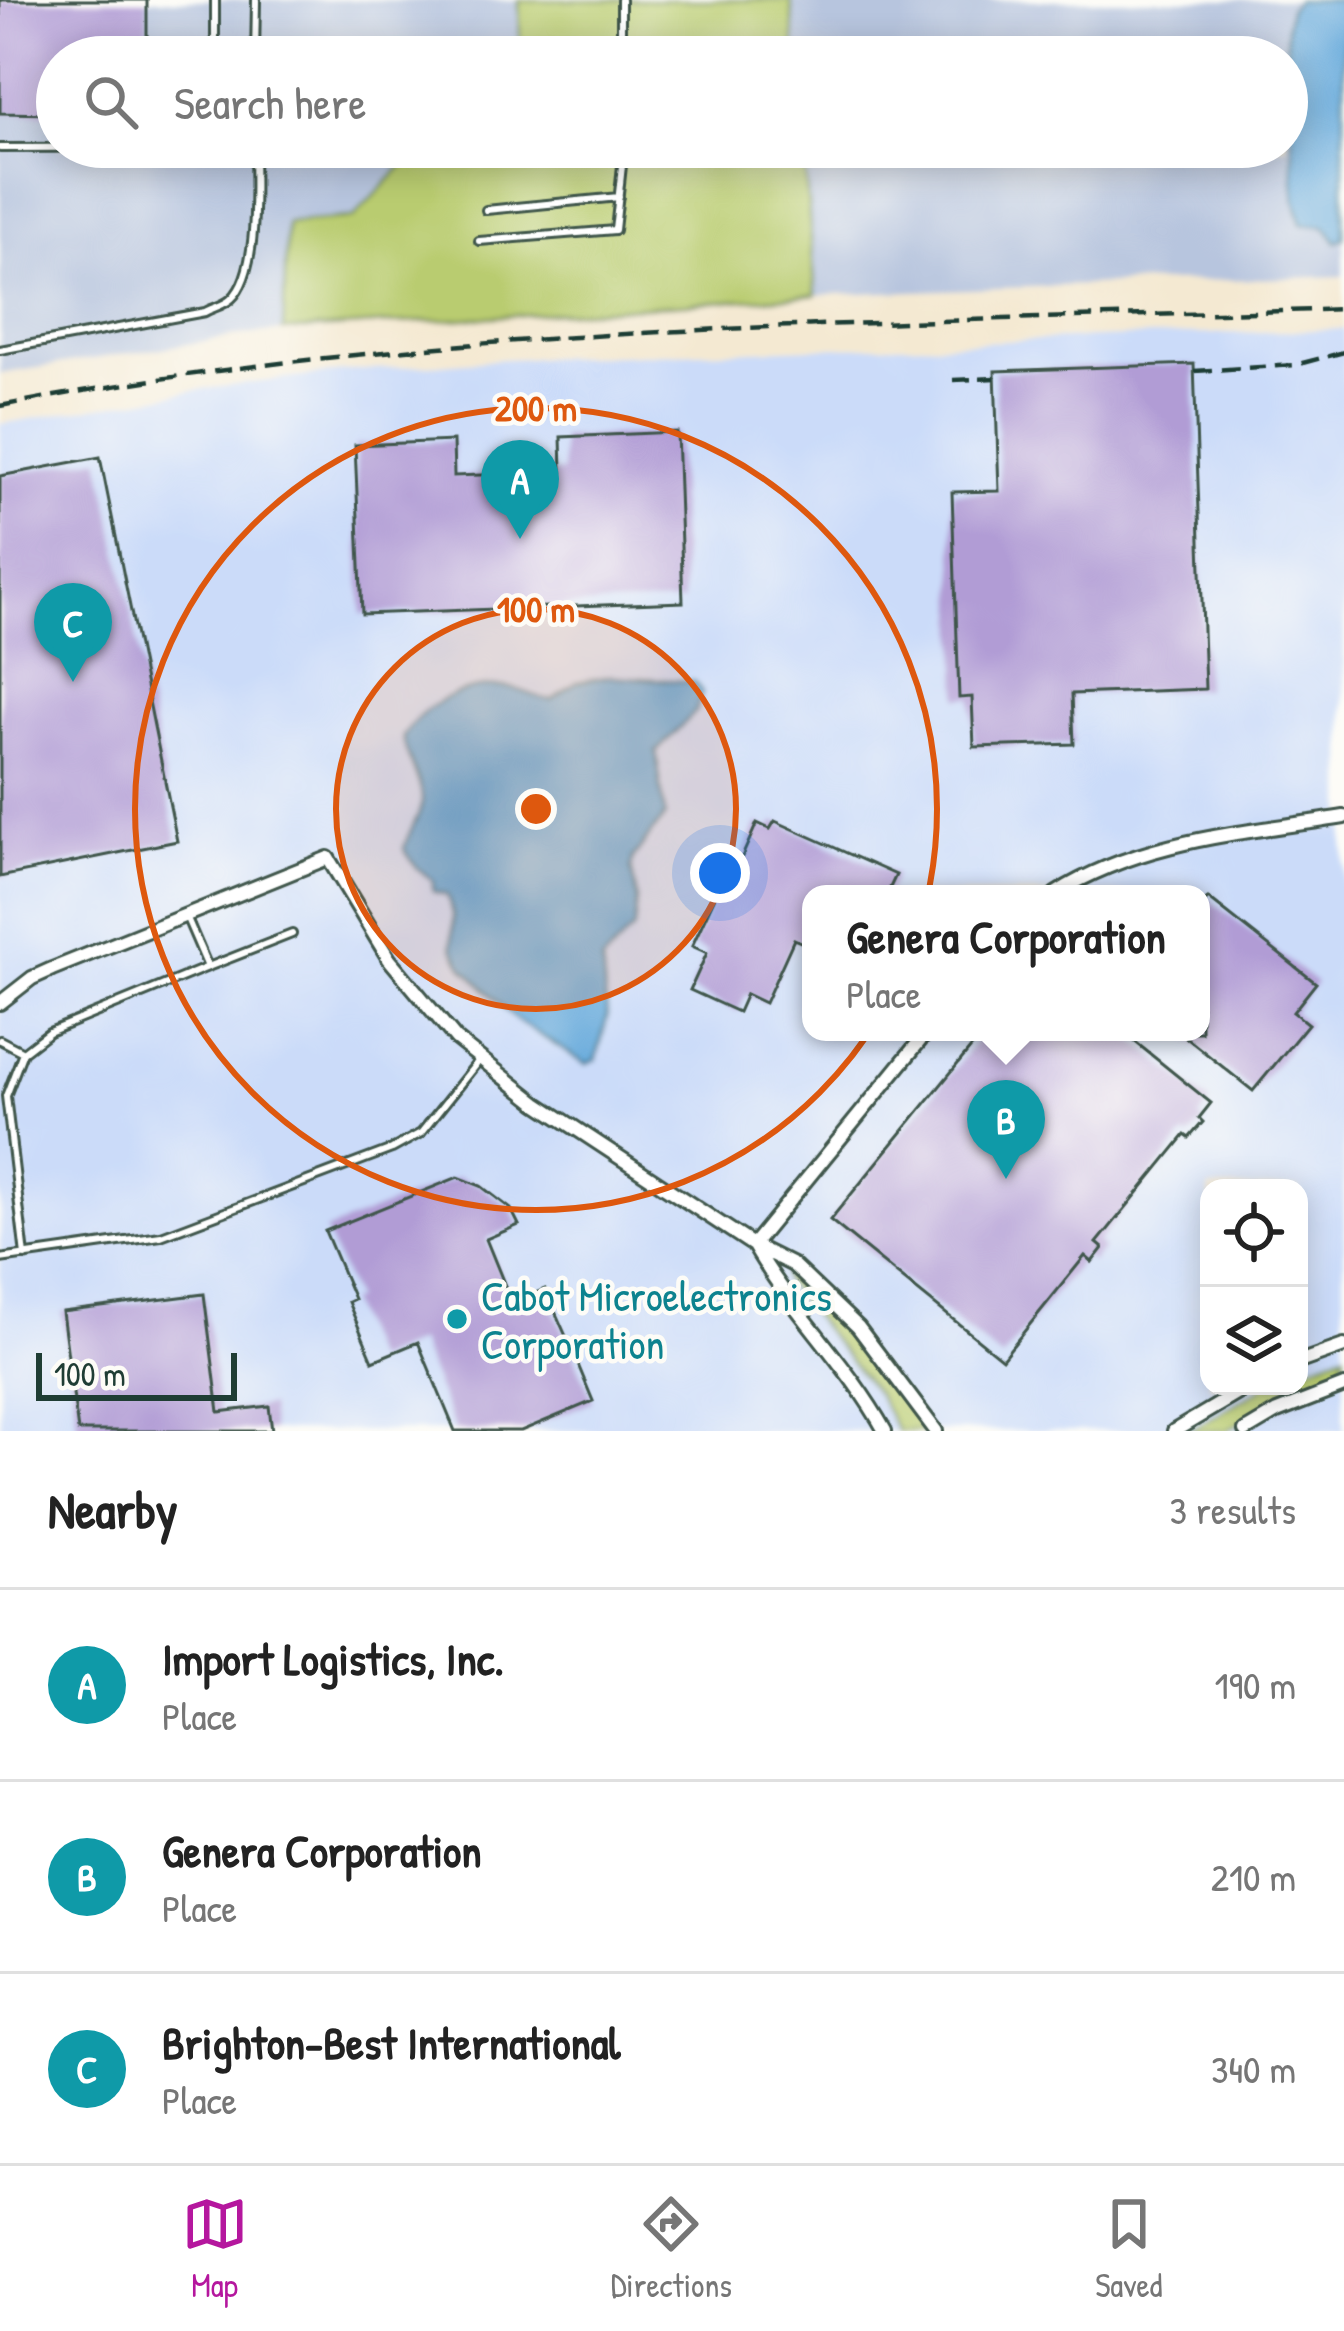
<!DOCTYPE html>
<html lang="en">
<head>
<meta charset="utf-8">
<style>
	body { margin:0; font-family:"Patrick Hand",sans-serif; background:#f6f6f6; color:#222 }
	.controls { position:absolute; right:36px; bottom:36px; display:grid; overflow:hidden; border-radius:24px; box-shadow:0 6px 30px #0003 }
	.controls button { width:108px; height:108px; display:grid; place-items:center; padding:0; border:0; border-bottom:3px solid #e0e0e0; background:#fff; color:#222; font:60px sans-serif }
	.scale { position:absolute; left:36px; bottom:30px; width:201px; box-sizing:border-box; padding-left:12px; border:6px solid #1f3d34; border-top:0; font-size:33px; line-height:42px; white-space:nowrap; color:#1f3d34; -webkit-text-stroke:9px #fdfcf7; paint-order:stroke }
	.you { position:absolute; left:720px; top:873px; width:42px; height:42px; margin:-30px; border:9px solid #fff; border-radius:50%; background:#1a73e8; box-shadow:0 0 0 18px #1a73e833 }
	.badge { display:grid; place-items:center; width:78px; height:78px; border-radius:50%; background:#b5179e; color:#fff; font-size:39px; font-weight:700 }
	.pin { position:absolute; translate:-50% -99px; filter:drop-shadow(0 3px 6px #0008) }
	.pin::after { content:''; position:absolute; top:63px; width:42px; height:36px; background:inherit; clip-path:polygon(0 0,100% 0,50% 100%) }
	.popup { position:absolute; left:802px; top:885px; width:408px; height:156px; box-sizing:border-box; display:grid; place-content:center; border-radius:24px; background:#fff; filter:drop-shadow(0 3px 9px #0005); font-size:39px; white-space:nowrap; color:#767676 }
	.popup b { font-size:45px; color:#222 }
	.popup::after { content:''; position:absolute; left:50%; top:100%; margin-left:-24px; border:24px solid transparent; border-top-color:#fff }
	.list { margin:0; padding:0; list-style:none }
	h2 { display:flex; justify-content:space-between; align-items:center; height:156px; margin:0; padding:0 48px; font-size:51px }
	h2 small { font-size:39px; font-weight:400; color:#767676 }
	.list li { display:grid; grid-template-columns:78px 1fr auto; gap:36px; align-items:center; box-sizing:border-box; height:192px; padding:0 48px; border-top:3px solid #e0e0e0 }
	.list b { display:block; font-size:45px; white-space:nowrap }
	.list p { margin:0; font-size:39px; white-space:nowrap; color:#767676 }
	.list em { font-size:39px; font-style:normal; color:#767676 }
	.icon { flex:none; width:66px; height:66px; fill:none; stroke:currentColor; stroke-width:2; stroke-linecap:round; stroke-linejoin:round }
	.map { position:relative; flex:none; width:1344px; height:1431px; overflow:hidden }
	.search { position:absolute; background:#fff; box-shadow:0 6px 30px #0003; left:36px; right:36px; top:36px; height:132px; display:flex; align-items:center; gap:30px; box-sizing:border-box; padding:0 42px; border-radius:66px; color:#767676; font-size:45px }
	.sheet { height:732px; background:#fff }
	nav { display:flex; justify-content:space-around; align-items:center; box-sizing:border-box; height:168px; border-top:3px solid #e0e0e0; background:#fff; font-size:33px; color:#767676 }
	nav a { display:grid; justify-items:center; gap:6px }
	nav .on { color:#b5179e }
	.map>svg:first-child { display:block }
</style>
</head>
<body>
<div class="map">
<svg width="1344" height="1431" viewBox="0 0 1344 1431">
	<rect width="100%" height="100%" fill="#fdfcf7"/>
	<filter id="ink" filterUnits="userSpaceOnUse"><feTurbulence type="fractalNoise" baseFrequency=".00833" numOctaves="2"/><feDisplacementMap in="SourceGraphic" scale="24" xChannelSelector="R" yChannelSelector="G"/><feConvolveMatrix kernelMatrix="1 2 1 2 8 2 1 2 1" color-interpolation-filters="sRGB"/></filter>
	<filter id="wash" filterUnits="userSpaceOnUse"><feTurbulence type="fractalNoise" baseFrequency=".004" numOctaves="4" result="noise"/><feDisplacementMap in="SourceGraphic" scale="48" xChannelSelector="R" yChannelSelector="G"/><feGaussianBlur stdDeviation="2.7" result="paint"/><feColorMatrix in="noise" values="0 0 0 0 0 0 0 0 0 0 0 0 0 0 0 0 0 1.4 0 .05"/><feComposite in="paint" operator="in"/></filter>
	<g filter="url(#wash)">
		<rect width="100%" height="100%" fill="#f4e9d2"/>
		<path fill="#cbdbf9" fill-rule="evenodd" d="M 1344,329 L 1344,1431 L 0,1431 L 0,424 L 203,389 L 351,371 L 505,359 ZM 811,894 L 1201,894 L 1201,1032 L 811,1032 ZM 1209,1188 L 1299,1188 L 1299,1386 L 1209,1386 Z"/>
		<path fill="#b7c5de" fill-rule="evenodd" d="M 0,0 L 1344,0 L 1344,276 L 833,294 L 484,312 L 244,335 L 0,374 ZM 57,57 L 1287,57 L 1287,147 L 57,147 Z"/>
		<path fill="#b9cc6f" stroke="#6c8452" stroke-width="3" d="M 519,0 L 791,0 L 796,57 L 506,57 L 520,42 Z
			M 421,147 L 803,147 L 816,295 L 283,331 L 287,223 L 353,218 Z
			M 784,1273 L 792,1273 L 844,1324 L 927,1431 L 897,1431 L 877,1394 L 784,1281 Z
			M 1344,1353 L 1344,1370 L 1290,1395 L 1226,1431 L 1188,1431 L 1266,1386 L 1299,1386 L 1299,1369 Z"/>
		<path fill="#67aadc" stroke="#437488" stroke-width="3" d="M 1297,0 L 1344,0 L 1344,238 L 1337,242 L 1325,226 L 1302,224 L 1295,198 L 1286,28 L 1289,8 Z
			M 611,676 L 694,682 L 702,692 L 696,711 L 656,752 L 665,816 L 633,858 L 631,868 L 637,899 L 634,928 L 602,962 L 607,1017 L 596,1060 L 586,1064 L 515,1019 L 463,966 L 452,946 L 453,915 L 447,895 L 433,891 L 433,880 L 417,868 L 404,849 C 407,833 420,818 422,802 C 424,781 405,760 403,736 C 427,700 472,680 515,689 C 528,692 538,699 552,700 L 577,682 Z"/>
		<g id="blocks">
			<path fill="#b19cd5" d="M 0,0 L 147,0 L 147,57 L 57,57 L 57,114 L 0,113 Z
				M 1194,364 L 1205,689 L 1072,694 L 1074,744 L 974,747 L 972,697 L 959,698 L 952,492 L 999,491 L 995,371 Z
				M 677,432 L 683,602 L 362,614 L 355,445 L 453,441 L 454,476 L 562,472 L 561,437 Z
				M 100,457 L 177,841 L 0,877 L 0,476 Z
				M 775,821 L 896,875 L 887,894 L 811,894 L 808,945 L 794,939 L 765,1003 L 746,994 L 738,1012 L 690,990 L 707,953 L 692,946 L 717,892 L 725,895 L 757,823 L 770,829 Z
				M 1208,898 L 1316,983 L 1293,1012 L 1308,1024 L 1253,1091 L 1179,1032 L 1201,1032 L 1201,907 Z
				M 984,1032 L 1123,1032 L 1211,1103 L 1199,1118 L 1203,1122 L 1189,1138 L 1185,1135 L 1097,1243 L 1103,1248 L 1092,1262 L 1085,1256 L 1002,1359 L 830,1220 Z
				M 458,1177 L 481,1186 L 511,1209 L 519,1225 L 486,1239 L 512,1303 L 545,1289 L 566,1336 L 574,1343 L 574,1355 L 593,1401 L 521,1431 L 455,1431 L 418,1342 L 373,1361 L 348,1302 L 354,1299 L 325,1231 Z
				M 204,1294 L 219,1412 L 269,1406 L 272,1431 L 78,1431 L 62,1312 Z"/>
		</g>
	</g>
	<g filter="url(#ink)">
		<use href="#blocks" fill-opacity="0" stroke="#3f574c" stroke-width="3"/>
		<g fill="none" stroke-linecap="round" stroke-linejoin="round">
			<g stroke="#3f574c" stroke-width="12">
				<path id="lane" d="M 215,0 L 215,57
					M 621,0 L 621,57
					M 255,57 L 256,0
					M 0,148 L 215,147
					M 486,210 L 619,197
					M 479,241 L 615,230 L 624,147
					M 0,350 L 205,312 C 212,308 225,305 231,299 C 260,273 254,184 254,147
					M 208,967 L 292,934
					M 0,1040 L 23,1052 L 6,1096 L 25,1256
					M 23,1052 L 49,1032 L 208,967 L 186,916
					M 0,1259 L 161,1236 L 392,1149 L 421,1133 L 480,1059"/>
			</g>
			<g stroke="#3f574c" stroke-width="18">
				<path id="street" d="M 1055,894 C 1142,839 1244,833 1344,817
					M 0,1003 L 32,978 L 52,969 L 328,858 L 389,959 L 456,1039 L 537,1103 L 753,1245 L 793,1265 L 858,1327 L 936,1431
					M 753,1245 L 927,1032
					M 754,1246 C 792,1312 848,1364 885,1431
					M 1299,1362 L 1344,1346
					M 1174,1431 L 1250,1386
					M 1245,1431 L 1277,1412 L 1344,1386"/>
			</g>
			<use href="#lane" stroke="#fff" stroke-width="6"/>
			<use href="#street" stroke="#fff" stroke-width="12"/>
			<path stroke="#1f3d34" stroke-width="4.5" stroke-dasharray="18 9" stroke-linecap="butt" d="M 1194,371 L 1295,365 L 1344,352
				M 953,380 L 995,378
				M 0,406 C 440,321 897,325 1344,309"/>
		</g>
	</g>
	<circle cx="536" cy="809" r="200" fill="#de580e" fill-opacity=".12"/>
	<g fill="none" stroke="#de580e" stroke-width="6">
		<circle cx="536" cy="809" r="200"/>
		<circle cx="536" cy="809" r="401"/>
	</g>
	<circle fill="#0f9aa8" stroke="#fdfcf7" stroke-width="4.5" cx="457" cy="1319" r="12"/>
	<g text-anchor="middle" dominant-baseline="central" stroke-width="9" stroke-linejoin="round" paint-order="stroke">
		<g font-size="42" fill="#0d838f" stroke="#fdfcf7" text-anchor="start">
			<text x="481" y="1295">Cabot Microelectronics<tspan x="481" dy="48">Corporation</tspan></text>
		</g>
	</g>
	<circle cx="536" cy="809" r="18" fill="#de580e" stroke="#fdfcf7" stroke-width="6"/>
	<g font-size="36" text-anchor="middle" font-weight="bold" fill="#de580e" stroke="#fdfcf7" stroke-width="9" stroke-linejoin="round" paint-order="stroke">
		<text x="536" y="421">200 m</text>
		<text x="536" y="622">100 m</text>
	</g>
</svg>
<div class="controls">
<button><svg class="icon" aria-label="locate" viewBox="0 0 24 24"><circle cx="12" cy="12" r="6"/><path d="M12 2v4M12 18v4M2 12h4M18 12h4"/></svg></button>
<button><svg class="icon" aria-label="layers" viewBox="0 0 24 24"><path d="M12 4l9 5-9 5-9-5zM3 14l9 5 9-5"/></svg></button>
</div>
<div class="scale">100 m</div>
<div class="you"></div>
<div class="pin badge" style="left:520px;top:539px;background:#0f9aa8">A</div>
<div class="pin badge" style="left:1006px;top:1179px;background:#0f9aa8">B</div>
<div class="popup"><b>Genera Corporation</b>Place</div>
<div class="pin badge" style="left:73px;top:682px;background:#0f9aa8">C</div>
<div class="search"><svg class="icon" aria-label="search" viewBox="0 0 24 24"><circle cx="10" cy="10" r="6"/><path d="M15 15l6 6"/></svg>Search here</div>
</div>
<section class="sheet">
<h2>Nearby<small>3 results</small></h2>
<ul class="list">
<li><span class="badge" style="background:#0f9aa8">A</span><div><b>Import Logistics, Inc.</b><p>Place</p></div><em>190 m</em></li>
<li><span class="badge" style="background:#0f9aa8">B</span><div><b>Genera Corporation</b><p>Place</p></div><em>210 m</em></li>
<li><span class="badge" style="background:#0f9aa8">C</span><div><b>Brighton-Best International</b><p>Place</p></div><em>340 m</em></li>
</ul>
</section>
<nav>
<a class="on"><svg class="icon" aria-label="map" viewBox="0 0 24 24"><path d="M3 6l6-2 6 2 6-2v14l-6 2-6-2-6 2zM9 4v14M15 6v14"/></svg>Map</a>
<a><svg class="icon" aria-label="directions" viewBox="0 0 24 24"><path d="M12 3l9 9-9 9-9-9zM9 14v-3h6M13 9l2 2-2 2"/></svg>Directions</a>
<a><svg class="icon" aria-label="saved" viewBox="0 0 24 24"><path d="M7 4h10v16l-5-4-5 4z"/></svg>Saved</a>
</nav>
</body>
</html>
